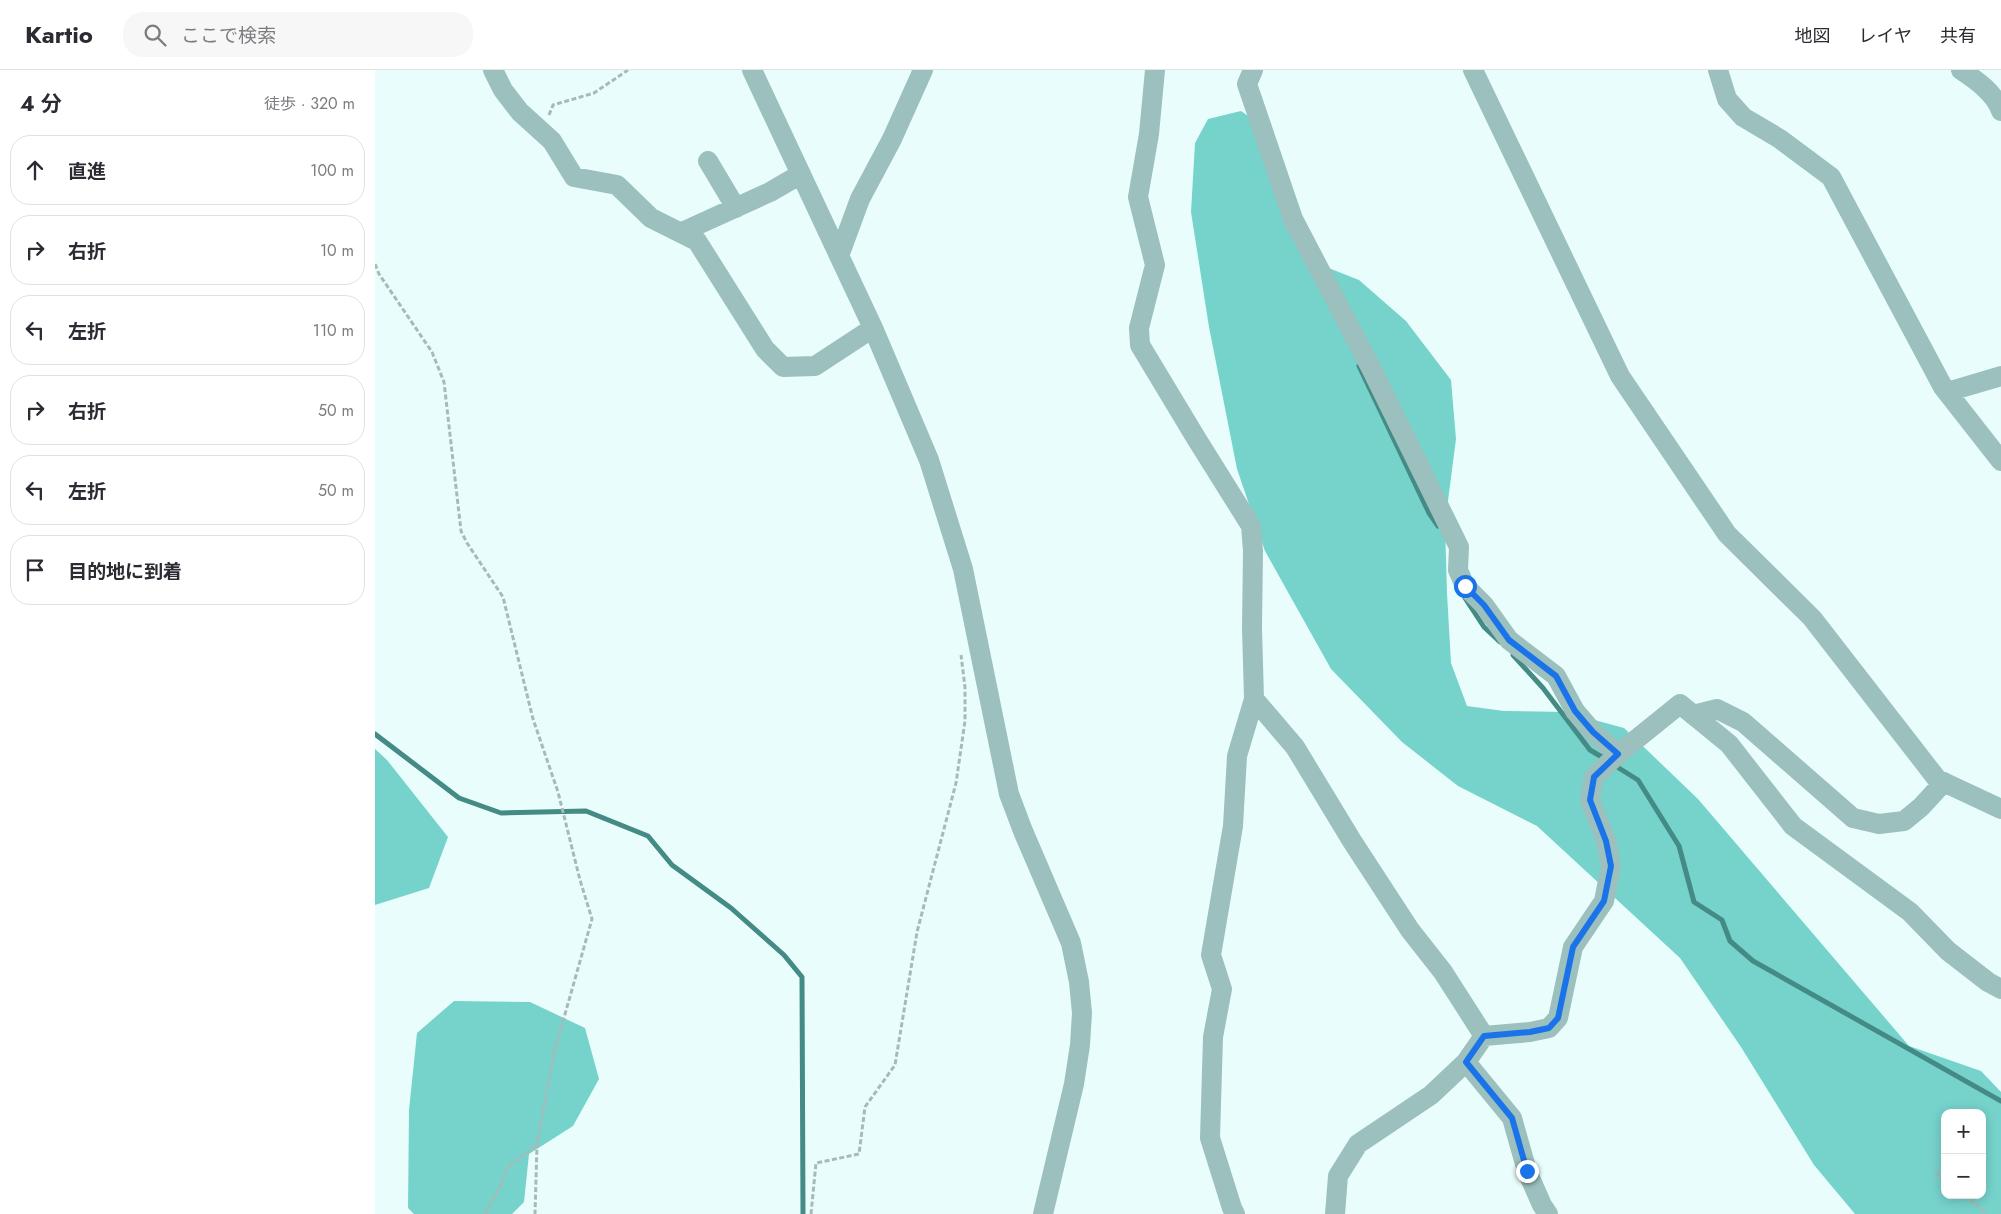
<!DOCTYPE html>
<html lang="ja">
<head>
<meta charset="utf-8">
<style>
	body { margin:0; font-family:Jost,"Noto Sans JP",sans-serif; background:#f7f7f7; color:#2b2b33 }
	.controls { position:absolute; right:15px; bottom:15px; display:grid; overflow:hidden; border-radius:10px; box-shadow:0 2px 12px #0003 }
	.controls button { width:45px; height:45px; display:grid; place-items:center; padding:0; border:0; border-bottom:1px solid #e1e1e2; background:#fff; color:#2b2b33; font:25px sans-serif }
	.stop { position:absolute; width:15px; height:15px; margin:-11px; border:4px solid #1a73e8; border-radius:50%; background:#fff }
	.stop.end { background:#1a73e8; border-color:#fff; box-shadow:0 1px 5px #0008 }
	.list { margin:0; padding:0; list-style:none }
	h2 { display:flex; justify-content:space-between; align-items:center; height:65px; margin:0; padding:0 20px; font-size:21px }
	h2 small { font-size:16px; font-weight:400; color:#7c7c81 }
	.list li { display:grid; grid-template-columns:32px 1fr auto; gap:15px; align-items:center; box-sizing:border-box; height:70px; margin:0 10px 10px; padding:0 10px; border:1px solid #e1e1e2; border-radius:20px }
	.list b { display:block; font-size:19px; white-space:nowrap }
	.list em { font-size:16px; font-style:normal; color:#7c7c81 }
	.icon { flex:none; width:28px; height:28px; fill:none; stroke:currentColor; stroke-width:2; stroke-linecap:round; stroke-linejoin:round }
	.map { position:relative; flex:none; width:1626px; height:1144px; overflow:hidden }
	header { display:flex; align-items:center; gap:30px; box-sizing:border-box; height:70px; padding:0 25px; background:#fff; border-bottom:1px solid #e1e1e2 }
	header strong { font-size:24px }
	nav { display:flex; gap:28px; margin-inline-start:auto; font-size:18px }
	.search { width:350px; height:45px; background:#f7f7f7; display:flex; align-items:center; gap:12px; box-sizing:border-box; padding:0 18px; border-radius:20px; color:#7c7c81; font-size:19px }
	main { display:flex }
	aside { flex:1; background:#fff }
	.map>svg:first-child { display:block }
</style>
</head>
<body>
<header>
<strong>Kartio</strong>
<div class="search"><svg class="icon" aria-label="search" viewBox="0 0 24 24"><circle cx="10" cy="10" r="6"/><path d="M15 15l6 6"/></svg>ここで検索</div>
<nav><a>地図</a><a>レイヤ</a><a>共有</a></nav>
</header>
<main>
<aside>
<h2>4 分<small>徒歩 · 320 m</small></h2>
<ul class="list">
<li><svg class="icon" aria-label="ahead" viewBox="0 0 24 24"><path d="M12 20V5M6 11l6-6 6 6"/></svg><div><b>直進</b></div><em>100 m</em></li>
<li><svg class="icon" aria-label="right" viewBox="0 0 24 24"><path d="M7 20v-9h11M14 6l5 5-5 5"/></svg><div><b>右折</b></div><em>10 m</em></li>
<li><svg class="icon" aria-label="left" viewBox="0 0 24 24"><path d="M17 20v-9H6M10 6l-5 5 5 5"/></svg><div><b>左折</b></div><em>110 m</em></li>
<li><svg class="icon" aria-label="right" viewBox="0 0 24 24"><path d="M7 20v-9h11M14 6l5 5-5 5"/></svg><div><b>右折</b></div><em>50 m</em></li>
<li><svg class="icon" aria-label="left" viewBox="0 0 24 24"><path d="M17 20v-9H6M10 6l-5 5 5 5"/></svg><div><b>左折</b></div><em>50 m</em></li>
<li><svg class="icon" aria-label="arrive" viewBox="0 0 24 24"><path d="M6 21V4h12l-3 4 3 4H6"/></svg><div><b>目的地に到着</b></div></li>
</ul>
</aside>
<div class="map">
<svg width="1626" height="1144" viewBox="0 0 1626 1144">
	<rect width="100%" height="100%" fill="#e9fefc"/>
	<path fill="#76d3cc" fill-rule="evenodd" d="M 866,41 L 889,57 L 936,191 L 984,210 L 1031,251 L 1076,310 L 1081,369 L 1070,454 L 1072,523 L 1076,593 L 1092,636 L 1129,641 L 1190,642 L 1249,658 L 1323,729 L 1534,976 L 1606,1001 L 1626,1022 L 1626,1144 L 1480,1144 L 1439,1095 L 1366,977 L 1305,888 L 1162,756 L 1083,716 L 1027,672 L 956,599 L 890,481 L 862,399 L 834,257 L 816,142 L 820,73 L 833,49 ZM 1570,1043 L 1607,1043 L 1607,1125 L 1570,1125 Z
		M 0,679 L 12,690 L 73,767 L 54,818 L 0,835 Z
		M 79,931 L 155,932 L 210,958 L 224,1009 L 198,1056 L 154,1084 L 149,1132 L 137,1144 L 39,1144 L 33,1138 L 34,1040 L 42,963 Z"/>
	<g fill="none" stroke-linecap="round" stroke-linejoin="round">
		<path stroke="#448a85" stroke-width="5" d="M 984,296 L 1054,443 L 1063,456
			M 1090,528 L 1109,557 L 1125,572
			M 1138,585 L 1168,618 L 1215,680 L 1232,690
			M 0,664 L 84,728 L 126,743 L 211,741 L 273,766 L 297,795 L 356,838 L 409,885 L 427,907 L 428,1144
			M 1239,695 L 1263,710 L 1304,776 L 1319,832 L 1347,850 L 1355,871 L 1378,891 L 1626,1031"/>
		<path stroke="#a7bab8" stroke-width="3" stroke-dasharray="5 2.5" stroke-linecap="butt" d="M 174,45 L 178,35 L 219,23 L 253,0
			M 0,194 L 4,204 L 57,282 L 69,312 L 86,461 L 92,473 L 128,527 L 158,649 L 183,722 L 205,810 L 217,849 L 179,983 L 162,1075 L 160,1144
			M 1560,1102 L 1570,1110
			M 1589,1125 L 1612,1144
			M 110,1144 L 122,1123 L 133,1097 L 162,1075
			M 436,1144 L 441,1093 L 484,1084 L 490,1037 L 520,995 L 542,862 L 581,713 L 590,651 L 590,617 L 586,585"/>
		<path stroke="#9bc0bd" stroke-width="20" d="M 118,0 L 128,20 L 145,42 L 177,71 L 199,107 L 242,115 L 276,148 L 322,171 L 390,279 L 408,297 L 440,296 L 498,258
			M 377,0 L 498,258 L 554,390 L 588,499 L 634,724 L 648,761 L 696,873 L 704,912 L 707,943 L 705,975 L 699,1014 L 668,1144
			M 780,0 L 774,64 L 763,127 L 780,195 L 764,258 L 765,275 L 821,368 L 876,456 L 878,481 L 877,558 L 879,629 L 862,686 L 858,756 L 836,885 L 847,919 L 838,967 L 835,1068 L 857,1138 L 860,1144
			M 878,0 L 872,14 L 918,149 L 996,298 L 1084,477 L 1083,500 L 1090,516 L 1109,535 L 1134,570 L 1181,606 L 1200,641 L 1218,662 L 1243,684
			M 1098,0 L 1245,306 L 1352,464 L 1437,548 L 1562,709 L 1626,739
			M 1343,0 L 1352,29 L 1368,47 L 1405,69 L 1456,107 L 1568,317 L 1626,391
			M 1586,0 C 1601,10 1620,23 1626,41
			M 333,91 L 361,138
			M 307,162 L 395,122 L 426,104
			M 464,186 L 485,129 L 517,69 L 548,0
			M 1572,322 L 1626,306
			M 879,629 L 920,677 L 977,771 L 1035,860 L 1068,902 L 1109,966 L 1091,992 L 1137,1048 L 1152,1101 L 1167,1135 L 1173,1144
			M 1318,645 L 1342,639 L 1368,652 L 1478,748 L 1504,754 L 1529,751 L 1546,737 L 1569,712
			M 1109,966 L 1155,962 L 1174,958 L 1183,948 L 1198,877 L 1229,831 L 1236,796 L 1231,771 L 1215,730 L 1219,707 L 1243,684 L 1305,634 L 1354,674 L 1418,756 L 1535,842 L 1573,881 L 1613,912 L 1626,919
			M 960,1144 L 963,1106 L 983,1074 L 1056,1025 L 1091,992"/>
	</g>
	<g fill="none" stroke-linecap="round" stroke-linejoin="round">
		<path stroke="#1a73e8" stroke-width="6" d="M 1090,516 L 1109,535 L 1134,570 L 1181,606 L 1200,641 L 1218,662 L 1243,684 L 1219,707 L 1215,730 L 1231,771 L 1236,796 L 1229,831 L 1198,877 L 1183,948 L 1174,958 L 1155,962 L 1109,966 L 1091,992 L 1137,1048 L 1152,1101"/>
	</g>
</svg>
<div class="controls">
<button>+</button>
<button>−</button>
</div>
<div class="stop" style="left:1090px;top:516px"></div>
<div class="stop end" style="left:1152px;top:1101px"></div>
</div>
</main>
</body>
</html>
